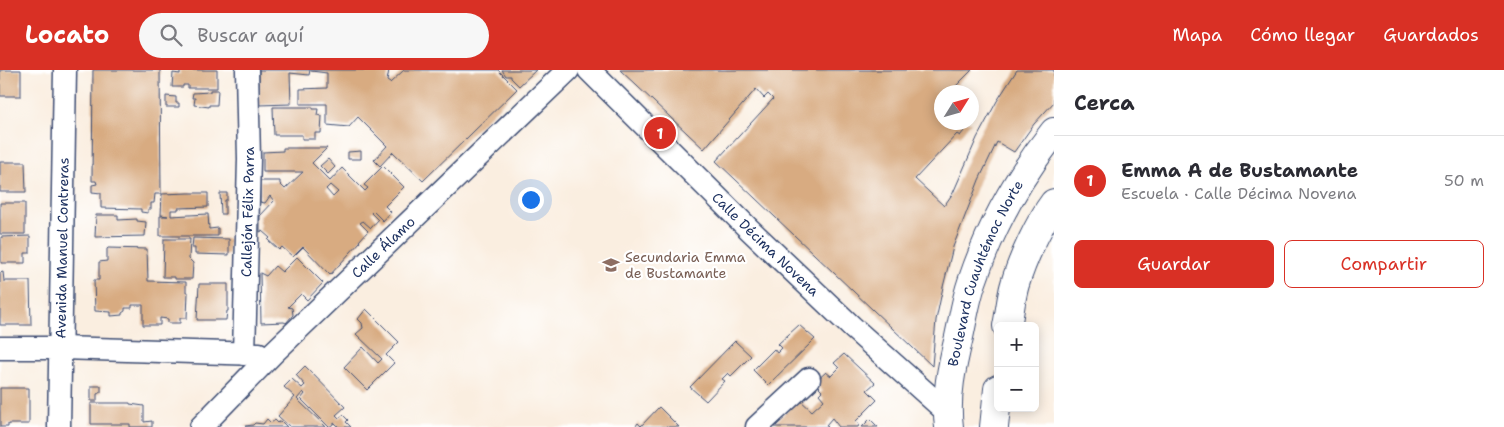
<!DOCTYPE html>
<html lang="es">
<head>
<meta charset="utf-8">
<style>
	body { margin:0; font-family:"Shantell Sans",sans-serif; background:#f7f7f7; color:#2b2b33 }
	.controls { position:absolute; right:15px; bottom:15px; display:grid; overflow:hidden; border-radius:8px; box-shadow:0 2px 12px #0003 }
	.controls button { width:45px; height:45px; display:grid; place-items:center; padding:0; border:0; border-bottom:1px solid #e1e1e2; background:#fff; color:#2b2b33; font:25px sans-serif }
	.compass { position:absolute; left:934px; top:15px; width:45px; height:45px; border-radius:50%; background:#fff; box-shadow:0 2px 12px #0003; rotate:53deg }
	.you { position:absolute; left:530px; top:129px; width:18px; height:18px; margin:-12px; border:4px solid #fff; border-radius:50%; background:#1a73e8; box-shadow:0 0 0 8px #1a73e833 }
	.badge { display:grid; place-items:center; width:32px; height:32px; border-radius:50%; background:#d93025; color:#fff; font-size:16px; font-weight:700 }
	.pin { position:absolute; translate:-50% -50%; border:2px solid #fff; box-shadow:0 1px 5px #0006 }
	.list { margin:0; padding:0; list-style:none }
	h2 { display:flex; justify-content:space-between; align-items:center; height:65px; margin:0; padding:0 20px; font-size:21px }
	h2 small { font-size:16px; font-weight:400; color:#7c7c81 }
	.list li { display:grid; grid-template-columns:32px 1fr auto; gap:15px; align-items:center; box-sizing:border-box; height:90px; padding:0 20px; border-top:1px solid #e1e1e2 }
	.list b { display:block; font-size:19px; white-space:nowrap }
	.list p { margin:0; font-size:16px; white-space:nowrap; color:#7c7c81 }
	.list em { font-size:16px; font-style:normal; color:#7c7c81 }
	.actions { display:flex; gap:10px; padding:15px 20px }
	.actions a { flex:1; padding:11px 0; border:1px solid #d93025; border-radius:8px; text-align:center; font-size:18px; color:#d93025 }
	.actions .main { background:#d93025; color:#fff }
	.icon { flex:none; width:28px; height:28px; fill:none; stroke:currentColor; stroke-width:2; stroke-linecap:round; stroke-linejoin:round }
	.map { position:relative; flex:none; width:1054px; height:357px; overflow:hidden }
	header { display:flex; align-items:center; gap:30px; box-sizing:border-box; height:70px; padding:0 25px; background:#d93025; color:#fff }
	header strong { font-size:24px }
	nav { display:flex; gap:28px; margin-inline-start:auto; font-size:18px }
	.search { width:350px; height:45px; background:#f7f7f7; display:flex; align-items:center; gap:12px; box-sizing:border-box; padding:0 18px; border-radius:28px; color:#7c7c81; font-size:19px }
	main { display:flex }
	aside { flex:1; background:#fff }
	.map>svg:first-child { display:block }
</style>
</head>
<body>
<header>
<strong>Locato</strong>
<div class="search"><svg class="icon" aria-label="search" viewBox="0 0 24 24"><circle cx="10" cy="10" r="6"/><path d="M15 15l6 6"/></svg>Buscar aquí</div>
<nav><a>Mapa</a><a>Cómo llegar</a><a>Guardados</a></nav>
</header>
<main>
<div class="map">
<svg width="1054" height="357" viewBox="0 0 1054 357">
	<rect width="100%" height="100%" fill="#fff"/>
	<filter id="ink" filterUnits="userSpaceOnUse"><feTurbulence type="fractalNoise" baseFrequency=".02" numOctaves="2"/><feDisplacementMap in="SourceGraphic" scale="10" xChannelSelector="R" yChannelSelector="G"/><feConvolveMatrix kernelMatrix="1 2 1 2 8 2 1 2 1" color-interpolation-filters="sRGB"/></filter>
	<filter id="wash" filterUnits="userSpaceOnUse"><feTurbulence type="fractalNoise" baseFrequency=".0096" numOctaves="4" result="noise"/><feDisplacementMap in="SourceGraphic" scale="20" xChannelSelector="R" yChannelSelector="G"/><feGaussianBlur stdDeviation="1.12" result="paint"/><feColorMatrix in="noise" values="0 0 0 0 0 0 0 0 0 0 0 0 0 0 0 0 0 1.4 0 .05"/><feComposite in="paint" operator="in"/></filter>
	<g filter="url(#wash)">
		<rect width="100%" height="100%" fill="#faeee0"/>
		<g id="blocks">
			<path fill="#d8ab81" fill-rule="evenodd" d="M 0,0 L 21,0 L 21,26 L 0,26 Z
				M 93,0 L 160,0 L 161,124 L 155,124 L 154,133 L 151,133 L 151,139 L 148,139 L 148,143 L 141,142 L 141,139 L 101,138 L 101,123 L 92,122 L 92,115 L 97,114 L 96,111 L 92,111 Z
				M 180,0 L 217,0 L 217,18 L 188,18 L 188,15 L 183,15 L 183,17 L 172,17 L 173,3 L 180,4 Z
				M 259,0 L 310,0 L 309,5 L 290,3 L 291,34 L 259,35 Z
				M 311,0 L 389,0 L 387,11 L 390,13 L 404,0 L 498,0 L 517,19 L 423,111 L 393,82 L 380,96 L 374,90 L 387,76 L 358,47 L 349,57 L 327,55 L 327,34 L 300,34 L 300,19 L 327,18 L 327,3 L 311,1 Z
				M 502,0 L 536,0 L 519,16 L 511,8 L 511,6 L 506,6 Z
				M 620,0 L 972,0 L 950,22 L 942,22 L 942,52 L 971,52 L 960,66 L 957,64 L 915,109 L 944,136 L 953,123 L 977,68 L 997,31 L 1017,0 L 1054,0 L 1054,32 L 1034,54 L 1014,82 L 997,72 L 979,110 L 953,177 L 943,217 L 936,250 L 932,296 L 716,91 L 773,29 L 768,24 L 764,28 L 756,19 L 704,79 Z
				M 210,20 L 218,20 L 217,35 L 209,35 L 209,37 L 194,35 L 195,28 L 192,28 L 193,23 L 210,22 Z
				M 166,26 L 176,27 L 176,33 L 179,33 L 179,37 L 166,37 Z
				M 273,37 L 313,37 L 313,39 L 318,39 L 317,45 L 322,46 L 321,63 L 315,63 L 315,69 L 302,69 L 302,65 L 274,65 Z
				M 283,78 L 327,78 L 312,93 L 330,111 L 342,98 L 365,121 L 368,118 L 364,115 L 383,96 L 404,117 L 385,136 L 391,142 L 383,151 L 373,141 L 371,143 L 378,150 L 371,158 L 363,151 L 360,153 L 368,161 L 359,171 L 360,172 L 330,205 L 303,177 L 293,187 L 282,177 L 279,180 L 268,170 L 270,168 L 262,161 L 260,162 L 260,146 L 274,131 L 270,126 L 265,133 L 260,132 L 260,111 L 280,111 L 280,114 L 285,119 L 303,102 L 263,102 L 263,82 L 283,81 ZM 330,115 L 338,122 L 333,127 L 326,119 Z
				M 361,81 L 361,89 L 348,89 L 348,82 Z
				M 328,89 L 335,97 L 328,104 L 320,96 Z
				M 0,92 L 25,92 L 26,122 L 0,122 Z
				M 188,123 L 208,123 L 208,137 L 178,138 L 178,140 L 171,140 L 171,146 L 208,144 L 209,159 L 218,158 L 218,166 L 160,166 L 160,146 L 168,146 L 161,145 L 162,124 Z
				M 220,123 L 227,123 L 227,130 L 225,130 L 225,144 L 221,144 Z
				M 0,133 L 25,133 L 25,164 L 0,164 Z
				M 96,145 L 118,145 L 118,150 L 137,149 L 137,151 L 146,152 L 145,166 L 95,167 Z
				M 30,166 L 30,183 L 25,183 L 25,193 L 1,193 L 1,167 Z
				M 193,168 L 229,169 L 229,185 L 195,184 L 195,178 L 192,178 Z
				M 164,169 L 190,169 L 189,189 L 193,193 L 192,209 L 175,209 L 175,207 L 163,207 Z
				M 108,178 L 147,179 L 148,211 L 186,212 L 186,222 L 188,222 L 187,248 L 180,248 L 180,253 L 168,253 L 168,249 L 160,248 L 160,255 L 143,255 L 143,235 L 132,235 L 132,238 L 125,238 L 125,241 L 122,243 L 122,245 L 111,246 L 111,242 L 95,241 L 94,210 L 99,210 L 99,192 L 107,191 L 107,179 Z
				M 297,187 L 323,213 L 307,230 L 301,224 L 288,237 L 292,238 L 293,245 L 286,253 L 284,252 L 261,253 L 260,203 L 266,206 L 275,196 L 282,202 Z
				M 3,202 L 4,211 L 30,211 L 31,255 L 0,255 L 0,203 Z
				M 199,214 L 228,214 L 228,241 L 227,241 L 226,250 L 197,250 Z
				M 366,239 L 399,272 L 386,285 L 394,293 L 367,320 L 344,297 L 363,277 L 378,293 L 382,289 L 356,264 L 363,258 L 362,253 L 358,249 Z
				M 799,255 L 815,269 L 768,315 L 753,300 L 774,279 L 777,283 L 782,278 L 778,274 Z
				M 735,271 L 751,286 L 731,306 L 728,303 L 722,309 L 725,311 L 706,331 L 690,317 Z
				M 844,284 L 875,313 L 867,320 L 877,330 L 856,351 L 859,355 L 858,357 L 839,357 L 832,348 L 826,355 L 828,357 L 775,357 L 778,354 L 776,352 L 799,329 L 812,341 L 824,330 L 819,324 L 822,321 L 819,318 L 820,317 L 815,312 L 826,302 L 831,306 L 839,298 L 834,293 Z
				M 305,296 L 345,337 L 336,345 L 339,348 L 343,345 L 348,350 L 346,352 L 351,357 L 339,357 L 335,353 L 329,357 L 301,329 L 305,324 L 303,322 L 297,329 L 326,357 L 290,357 L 278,346 L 295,327 L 284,317 L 292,309 L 302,318 L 305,315 L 296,305 Z
				M 91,316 L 101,316 L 101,322 L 97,324 L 97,331 L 91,331 Z
				M 0,318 L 29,318 L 29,354 L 8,354 L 8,357 L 0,357 Z
				M 91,333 L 130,333 L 130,334 L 144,336 L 144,352 L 152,351 L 152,357 L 130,357 L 130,354 L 91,354 Z
				M 659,337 L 679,357 L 635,357 L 638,353 L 641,356 Z
				M 267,349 L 271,353 L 275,350 L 278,353 L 281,351 L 287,357 L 246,357 L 245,356 L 253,355 L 255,353 L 263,354 Z
				M 870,349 L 878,357 L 862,357 Z"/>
		</g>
	</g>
	<g filter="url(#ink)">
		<use href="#blocks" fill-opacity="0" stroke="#3c4c72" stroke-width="1"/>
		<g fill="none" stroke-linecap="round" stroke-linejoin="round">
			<g stroke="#3c4c72" stroke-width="25">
				<g id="minor">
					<path id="s1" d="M 589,0 L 749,159 L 852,257 L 947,342"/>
					<path d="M 0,278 L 61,278 L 259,284"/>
					<path id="s2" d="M 244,284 L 249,89 L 247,0"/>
					<path id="s3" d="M 59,357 L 65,0"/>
					<path id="s4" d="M 201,357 L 272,284 L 568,0"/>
					<path d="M 757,357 L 809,309"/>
				</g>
			</g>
			<g stroke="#3c4c72" stroke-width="30">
				<g id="major">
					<path d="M 1007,256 C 1010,242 1011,227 1015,214 C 1022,190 1039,153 1054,133"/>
					<path id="s5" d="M 949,357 C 945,327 952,296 959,267 C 963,249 966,229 972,212 C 990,158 1019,106 1054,62"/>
					<path d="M 994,357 L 998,319"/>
				</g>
			</g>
			<use href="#minor" stroke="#fff" stroke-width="22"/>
			<use href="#major" stroke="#fff" stroke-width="28"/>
		</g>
	</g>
	<defs>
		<g id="school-bare" transform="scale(1.35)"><path d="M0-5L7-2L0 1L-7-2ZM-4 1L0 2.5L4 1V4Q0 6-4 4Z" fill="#8d6e63" stroke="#fff" stroke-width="2.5" paint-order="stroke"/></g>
	</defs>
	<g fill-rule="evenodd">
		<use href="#school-bare" x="611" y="195"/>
	</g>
	<g text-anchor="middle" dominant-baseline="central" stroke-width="4.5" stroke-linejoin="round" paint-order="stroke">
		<g font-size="14" fill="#1b2f5e" stroke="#fff">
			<text stroke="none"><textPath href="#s2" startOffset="142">Callejón Félix Parra</textPath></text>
			<text stroke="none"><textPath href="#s1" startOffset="248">Calle Décima Novena</textPath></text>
			<text stroke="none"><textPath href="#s4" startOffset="256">Calle Álamo</textPath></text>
			<text stroke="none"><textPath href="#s3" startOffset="179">Avenida Manuel Contreras</textPath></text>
			<text stroke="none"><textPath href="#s5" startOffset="160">Boulevard Cuauhtémoc Norte</textPath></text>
		</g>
		<g font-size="14" fill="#785e54" stroke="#fff" text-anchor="start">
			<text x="625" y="187">Secundaria Emma<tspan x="625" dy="16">de Bustamante</tspan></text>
		</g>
	</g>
</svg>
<div class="controls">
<button>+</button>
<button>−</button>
</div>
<svg class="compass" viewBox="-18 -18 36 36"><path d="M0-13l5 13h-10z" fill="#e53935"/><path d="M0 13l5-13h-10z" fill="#7c7c81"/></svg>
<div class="you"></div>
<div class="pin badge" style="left:660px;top:63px">1</div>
</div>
<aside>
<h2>Cerca<small></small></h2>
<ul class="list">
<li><span class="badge">1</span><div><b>Emma A de Bustamante</b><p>Escuela · Calle Décima Novena</p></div><em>50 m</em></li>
</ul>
<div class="actions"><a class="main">Guardar</a><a>Compartir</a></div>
</aside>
</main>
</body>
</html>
